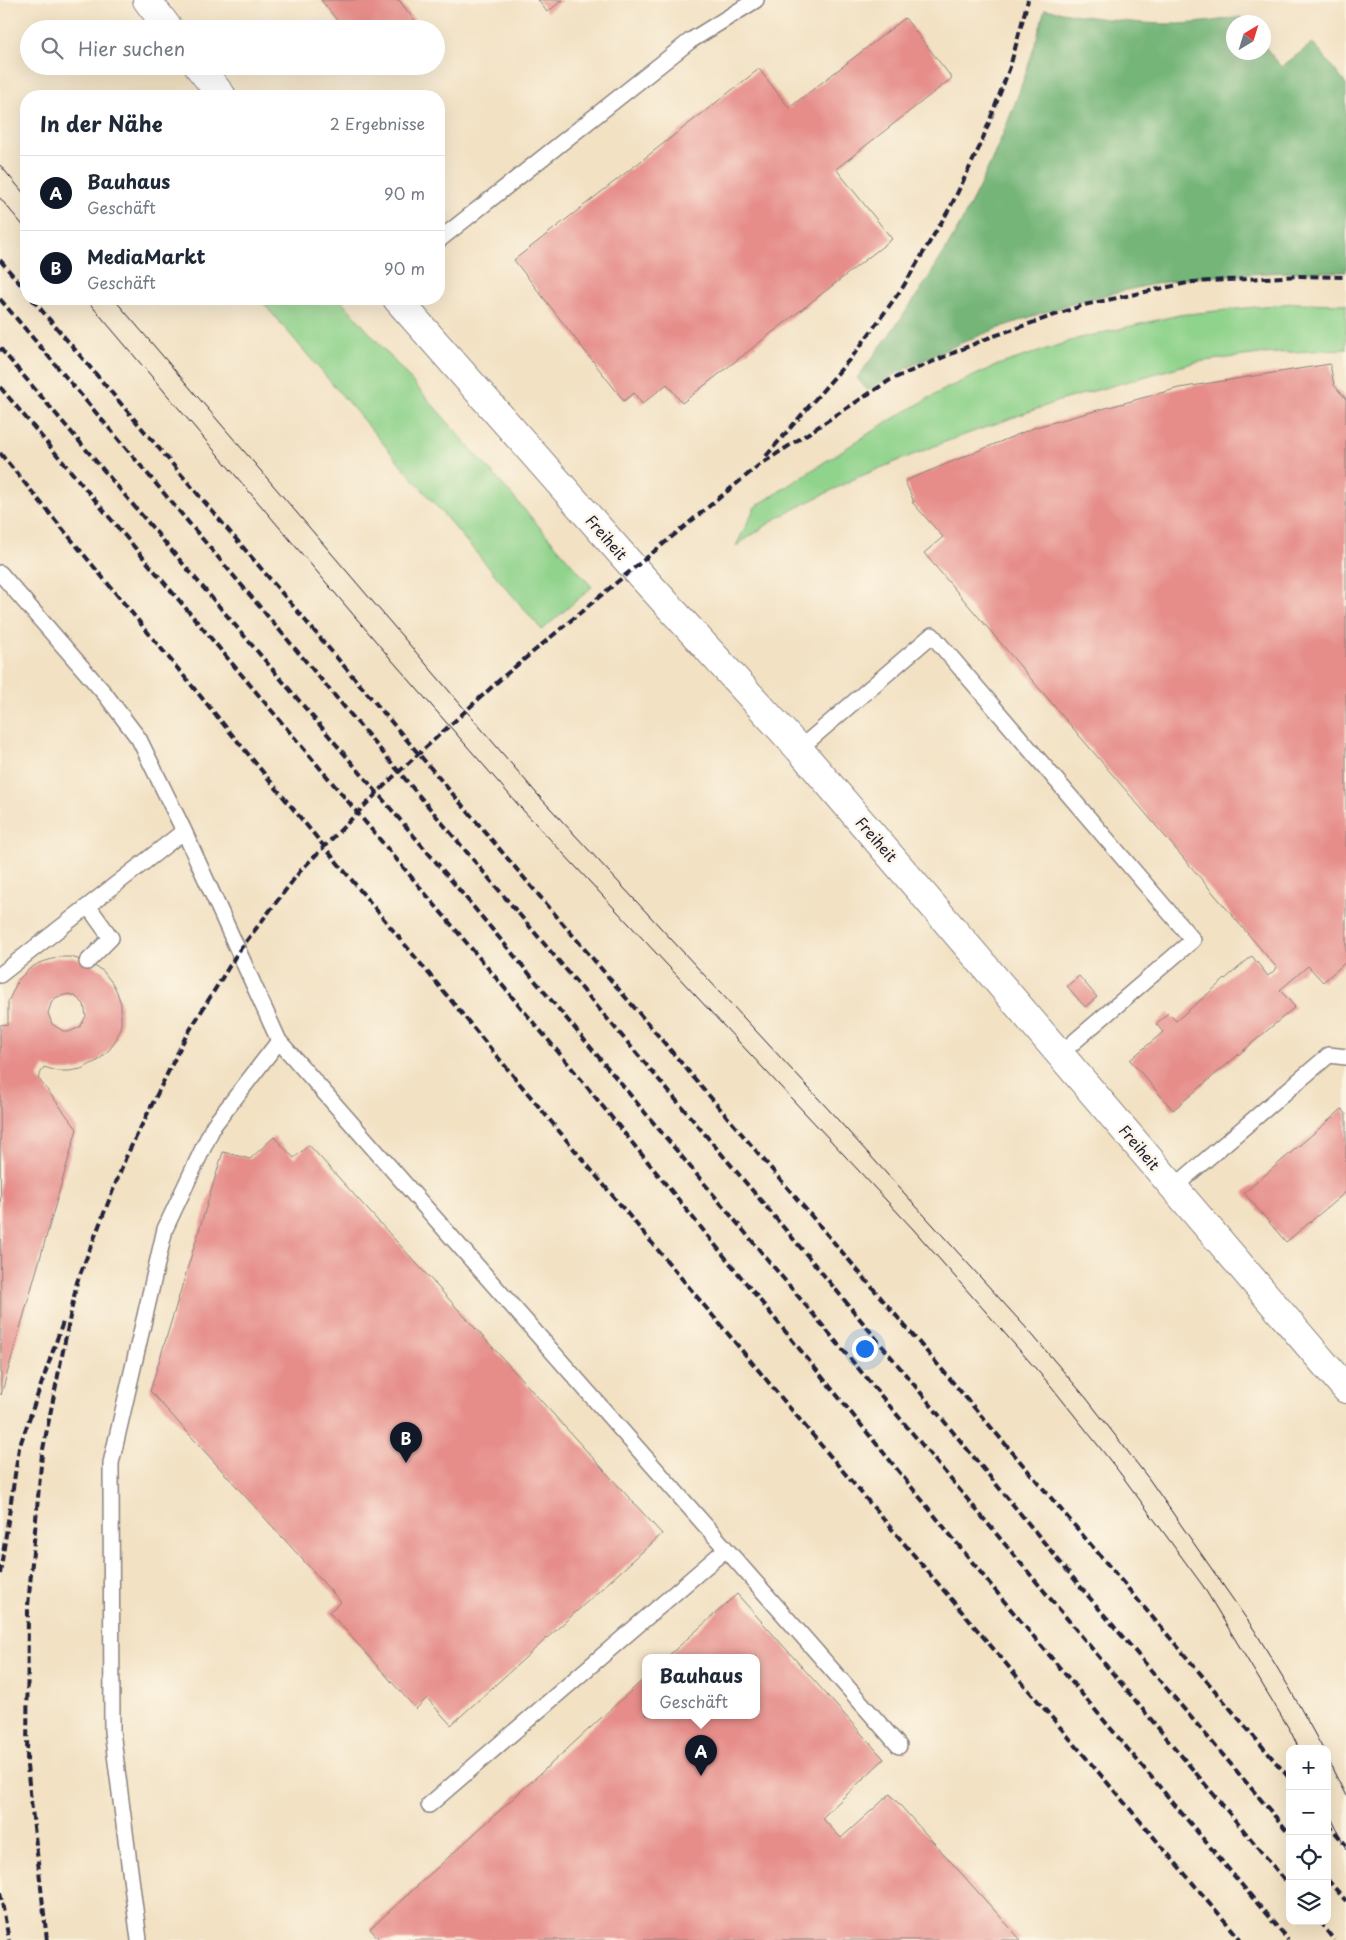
<!DOCTYPE html>
<html lang="de">
<head>
<meta charset="utf-8">
<style>
	body { margin:0; font-family:"Playpen Sans",sans-serif; background:#f2f2f3; color:#1f2937 }
	.controls { position:absolute; right:15px; bottom:15px; display:grid; overflow:hidden; border-radius:10px; box-shadow:0 5px 20px #0002 }
	.controls button { width:45px; height:45px; display:grid; place-items:center; padding:0; border:0; border-bottom:1px solid #e0e1e3; background:#fff; color:#1f2937; font:25px sans-serif }
	.compass { position:absolute; left:1226px; top:15px; width:45px; height:45px; border-radius:50%; background:#fff; box-shadow:0 5px 20px #0002; rotate:38deg }
	.you { position:absolute; left:864px; top:1348px; width:18px; height:18px; margin:-12px; border:4px solid #fff; border-radius:50%; background:#1a73e8; box-shadow:0 0 0 8px #1a73e833 }
	.badge { display:grid; place-items:center; width:32px; height:32px; border-radius:50%; background:#111827; color:#fff; font-size:16px; font-weight:700 }
	.pin { position:absolute; translate:-50% -41px; filter:drop-shadow(0 1px 2px #0008) }
	.pin::after { content:''; position:absolute; top:26px; width:18px; height:15px; background:inherit; clip-path:polygon(0 0,100% 0,50% 100%) }
	.popup { position:absolute; left:642px; top:1654px; width:118px; height:65px; box-sizing:border-box; display:grid; place-content:center; border-radius:10px; background:#fff; filter:drop-shadow(0 1px 4px #0005); font-size:16px; white-space:nowrap; color:#747a83 }
	.popup b { font-size:19px; color:#1f2937 }
	.popup::after { content:''; position:absolute; left:50%; top:100%; margin-left:-10px; border:10px solid transparent; border-top-color:#fff }
	.list { margin:0; padding:0; list-style:none }
	h2 { display:flex; justify-content:space-between; align-items:center; height:65px; margin:0; padding:0 20px; font-size:21px }
	h2 small { font-size:16px; font-weight:400; color:#747a83 }
	.list li { display:grid; grid-template-columns:32px 1fr auto; gap:15px; align-items:center; box-sizing:border-box; height:75px; padding:0 20px; border-top:1px solid #e0e1e3 }
	.list b { display:block; font-size:19px; white-space:nowrap }
	.list p { margin:0; font-size:16px; white-space:nowrap; color:#747a83 }
	.list em { font-size:16px; font-style:normal; color:#747a83 }
	.icon { flex:none; width:28px; height:28px; fill:none; stroke:currentColor; stroke-width:2; stroke-linecap:round; stroke-linejoin:round }
	.map { position:relative; flex:none; width:1346px; height:1940px; overflow:hidden }
	.search { position:absolute; background:#fff; box-shadow:0 5px 20px #0002; left:20px; top:20px; width:425px; height:55px; display:flex; align-items:center; gap:12px; box-sizing:border-box; padding:0 18px; border-radius:28px; color:#747a83; font-size:19px }
	.panel { position:absolute; background:#fff; box-shadow:0 5px 20px #0002; left:20px; top:90px; width:425px; height:215px; border-radius:20px }
	.map>svg:first-child { display:block }
</style>
</head>
<body>
<div class="map">
<svg width="1346" height="1940" viewBox="0 0 1346 1940">
	<rect width="100%" height="100%" fill="#fcf5e5"/>
	<filter id="ink" filterUnits="userSpaceOnUse"><feTurbulence type="fractalNoise" baseFrequency=".02" numOctaves="2"/><feDisplacementMap in="SourceGraphic" scale="10" xChannelSelector="R" yChannelSelector="G"/><feConvolveMatrix kernelMatrix="1 2 1 2 8 2 1 2 1" color-interpolation-filters="sRGB"/></filter>
	<filter id="wash" filterUnits="userSpaceOnUse"><feTurbulence type="fractalNoise" baseFrequency=".0096" numOctaves="4" result="noise"/><feDisplacementMap in="SourceGraphic" scale="20" xChannelSelector="R" yChannelSelector="G"/><feGaussianBlur stdDeviation="1.12" result="paint"/><feColorMatrix in="noise" values="0 0 0 0 0 0 0 0 0 0 0 0 0 0 0 0 0 1.4 0 .05"/><feComposite in="paint" operator="in"/></filter>
	<g filter="url(#wash)">
		<rect width="100%" height="100%" fill="#f2e1c3"/>
		<path fill="#90d38c" stroke="#597a64" d="M 260,299 L 340,299 L 592,587 L 542,630 Z
			M 1293,303 L 1346,304 L 1346,349 L 1260,354 L 1196,362 L 1062,400 L 942,443 L 856,478 L 777,518 L 736,546 L 755,507 L 882,425 L 945,389 L 998,365 L 1080,338 L 1179,315 Z"/>
		<path fill="#74b578" stroke="#4b6c5a" d="M 1045,9 C 1089,17 1135,25 1180,24 C 1200,23 1221,20 1241,17 L 1246,22 L 1234,22 L 1234,52 L 1264,52 L 1264,45 L 1281,67 L 1313,43 L 1346,84 L 1346,272 C 1309,271 1273,272 1236,275 C 1221,276 1206,276 1191,278 C 1082,294 963,334 867,390 L 857,378 C 891,333 925,287 953,237 C 993,166 1024,88 1045,9 Z"/>
		<g id="blocks">
			<path fill="#e68d8a" fill-rule="evenodd" d="M 321,0 L 399,0 L 419,26 L 415,29 L 344,29 Z
				M 538,0 L 563,0 L 547,12 Z
				M 905,18 L 952,78 L 836,169 L 892,239 L 682,403 L 667,384 L 642,404 L 634,393 L 624,401 L 514,260 L 759,69 L 789,108 Z
				M 1330,364 L 1334,385 L 1346,399 L 1346,962 L 1323,982 L 1308,966 L 1280,990 L 1295,1007 L 1173,1110 L 1130,1060 L 1163,1032 L 1156,1024 L 1168,1013 L 1176,1021 L 1252,956 L 1268,976 L 1277,968 L 924,553 L 943,537 L 912,502 L 914,502 L 905,481 L 1036,427 L 1179,388 Z
				M 59,957 L 71,957 L 87,962 L 103,971 L 113,984 L 117,992 L 121,1004 L 121,1024 L 117,1038 L 110,1049 L 99,1060 L 81,1069 L 69,1071 L 57,1071 L 44,1067 L 38,1078 L 77,1129 L 1,1395 L 0,1025 L 8,1024 L 8,1002 L 18,980 L 29,969 L 39,963 ZM 69,994 L 75,996 L 84,1004 L 86,1016 L 80,1027 L 69,1032 L 63,1031 L 52,1024 L 48,1013 L 52,1001 L 57,997 Z
				M 1079,976 L 1097,997 L 1085,1007 L 1067,986 Z
				M 1342,1109 L 1346,1114 L 1346,1192 L 1286,1242 L 1244,1193 Z
				M 274,1137 L 294,1158 L 309,1145 L 662,1534 L 451,1725 L 427,1698 L 416,1709 L 329,1612 L 341,1602 L 150,1391 L 223,1152 L 250,1159 Z
				M 737,1594 L 884,1759 L 822,1818 L 841,1838 L 890,1794 L 1021,1940 L 380,1940 L 370,1929 L 646,1677 L 646,1715 L 756,1715 L 756,1657 L 667,1657 Z"/>
		</g>
	</g>
	<g filter="url(#ink)">
		<use href="#blocks" fill-opacity="0" stroke="#8a827f" stroke-width="1"/>
		<g fill="none" stroke-linecap="round" stroke-linejoin="round">
			<g stroke="#8a827f" stroke-width="18">
				<path id="service" d="M 439,240 L 690,41 L 756,0
					M 0,573 L 105,694 L 139,739 L 184,831 L 279,1041 L 726,1549 L 429,1805
					M 799,749 L 932,635 L 1193,940 L 1061,1053
					M 87,962 L 111,938 L 88,906
					M 0,975 L 184,831
					M 1174,1187 L 1329,1055 L 1346,1057
					M 726,1549 L 899,1746
					M 139,1940 L 112,1731 L 111,1463 L 165,1229 L 214,1125 L 279,1041"/>
			</g>
			<g stroke="#8a827f" stroke-width="30">
				<path id="tertiary" d="M 147,0 L 169,29
					M 198,66 L 222,96
					M 397,299 L 634,568 L 799,749 L 1346,1389"/>
			</g>
			<use href="#service" stroke="#fff" stroke-width="15"/>
			<use href="#tertiary" stroke="#fff" stroke-width="28"/>
			<path stroke="#22223b" stroke-width="1" d="M 0,165 L 26,196
				M 0,198 L 26,229
				M 86,299 L 390,658 L 521,808 L 913,1229 L 1051,1386 L 1120,1473 L 1203,1586 L 1291,1732 L 1299,1749
				M 114,299 L 538,795 L 829,1110 L 1029,1331 L 1087,1399 L 1149,1479 L 1255,1631 L 1290,1689 L 1323,1749
				M 1327,1758 L 1346,1796
				M 1327,1809 L 1346,1849"/>
			<path stroke="#22223b" stroke-width="4" stroke-dasharray="8 4" stroke-linecap="butt" d="M 0,260 L 26,291
				M 0,299 L 822,1273 L 1089,1597 L 1290,1834
				M 32,299 L 1290,1779
				M 0,348 L 441,868 L 1290,1886
				M 0,387 L 570,1066 L 1003,1600 L 1288,1940
				M 0,453 C 248,753 494,1055 744,1353 C 908,1550 1075,1744 1241,1940
				M 766,456 L 856,352 L 903,287 L 951,206 L 980,146 L 1010,67 L 1028,0
				M 0,1574 L 19,1448 L 63,1322
				M 1327,1823 L 1346,1845
				M 1327,1879 L 1346,1901
				M 0,1892 L 9,1940
				M 1319,1921 L 1334,1940
				M 47,1940 L 27,1766 L 28,1606 L 42,1454 L 77,1282 L 126,1157 L 185,1038 L 238,952 L 301,870 L 391,779 L 504,676 L 634,568 L 758,466 L 890,380 L 988,338 L 1084,305 L 1192,282 L 1300,276 L 1346,277"/>
		</g>
	</g>
	<g text-anchor="middle" dominant-baseline="central" stroke-width="5" stroke-linejoin="round" paint-order="stroke">
		<g font-size="15" fill="#22223b" stroke="#fcf5e5">
			<text transform="translate(607 537) rotate(49)">Freiheit</text>
			<text transform="translate(877 839) rotate(49)">Freiheit</text>
			<text transform="translate(1140 1147) rotate(50)">Freiheit</text>
		</g>
	</g>
</svg>
<div class="controls">
<button>+</button>
<button>−</button>
<button><svg class="icon" aria-label="locate" viewBox="0 0 24 24"><circle cx="12" cy="12" r="6"/><path d="M12 2v4M12 18v4M2 12h4M18 12h4"/></svg></button>
<button><svg class="icon" aria-label="layers" viewBox="0 0 24 24"><path d="M12 4l9 5-9 5-9-5zM3 14l9 5 9-5"/></svg></button>
</div>
<svg class="compass" viewBox="-18 -18 36 36"><path d="M0-13l5 13h-10z" fill="#e53935"/><path d="M0 13l5-13h-10z" fill="#747a83"/></svg>
<div class="you"></div>
<div class="pin badge" style="left:701px;top:1776px">A</div>
<div class="popup"><b>Bauhaus</b>Geschäft</div>
<div class="pin badge" style="left:406px;top:1463px">B</div>
<div class="search"><svg class="icon" aria-label="search" viewBox="0 0 24 24"><circle cx="10" cy="10" r="6"/><path d="M15 15l6 6"/></svg>Hier suchen</div>
<section class="panel">
<h2>In der Nähe<small>2 Ergebnisse</small></h2>
<ul class="list">
<li><span class="badge">A</span><div><b>Bauhaus</b><p>Geschäft</p></div><em>90 m</em></li>
<li><span class="badge">B</span><div><b>MediaMarkt</b><p>Geschäft</p></div><em>90 m</em></li>
</ul>
</section>
</div>
</body>
</html>
